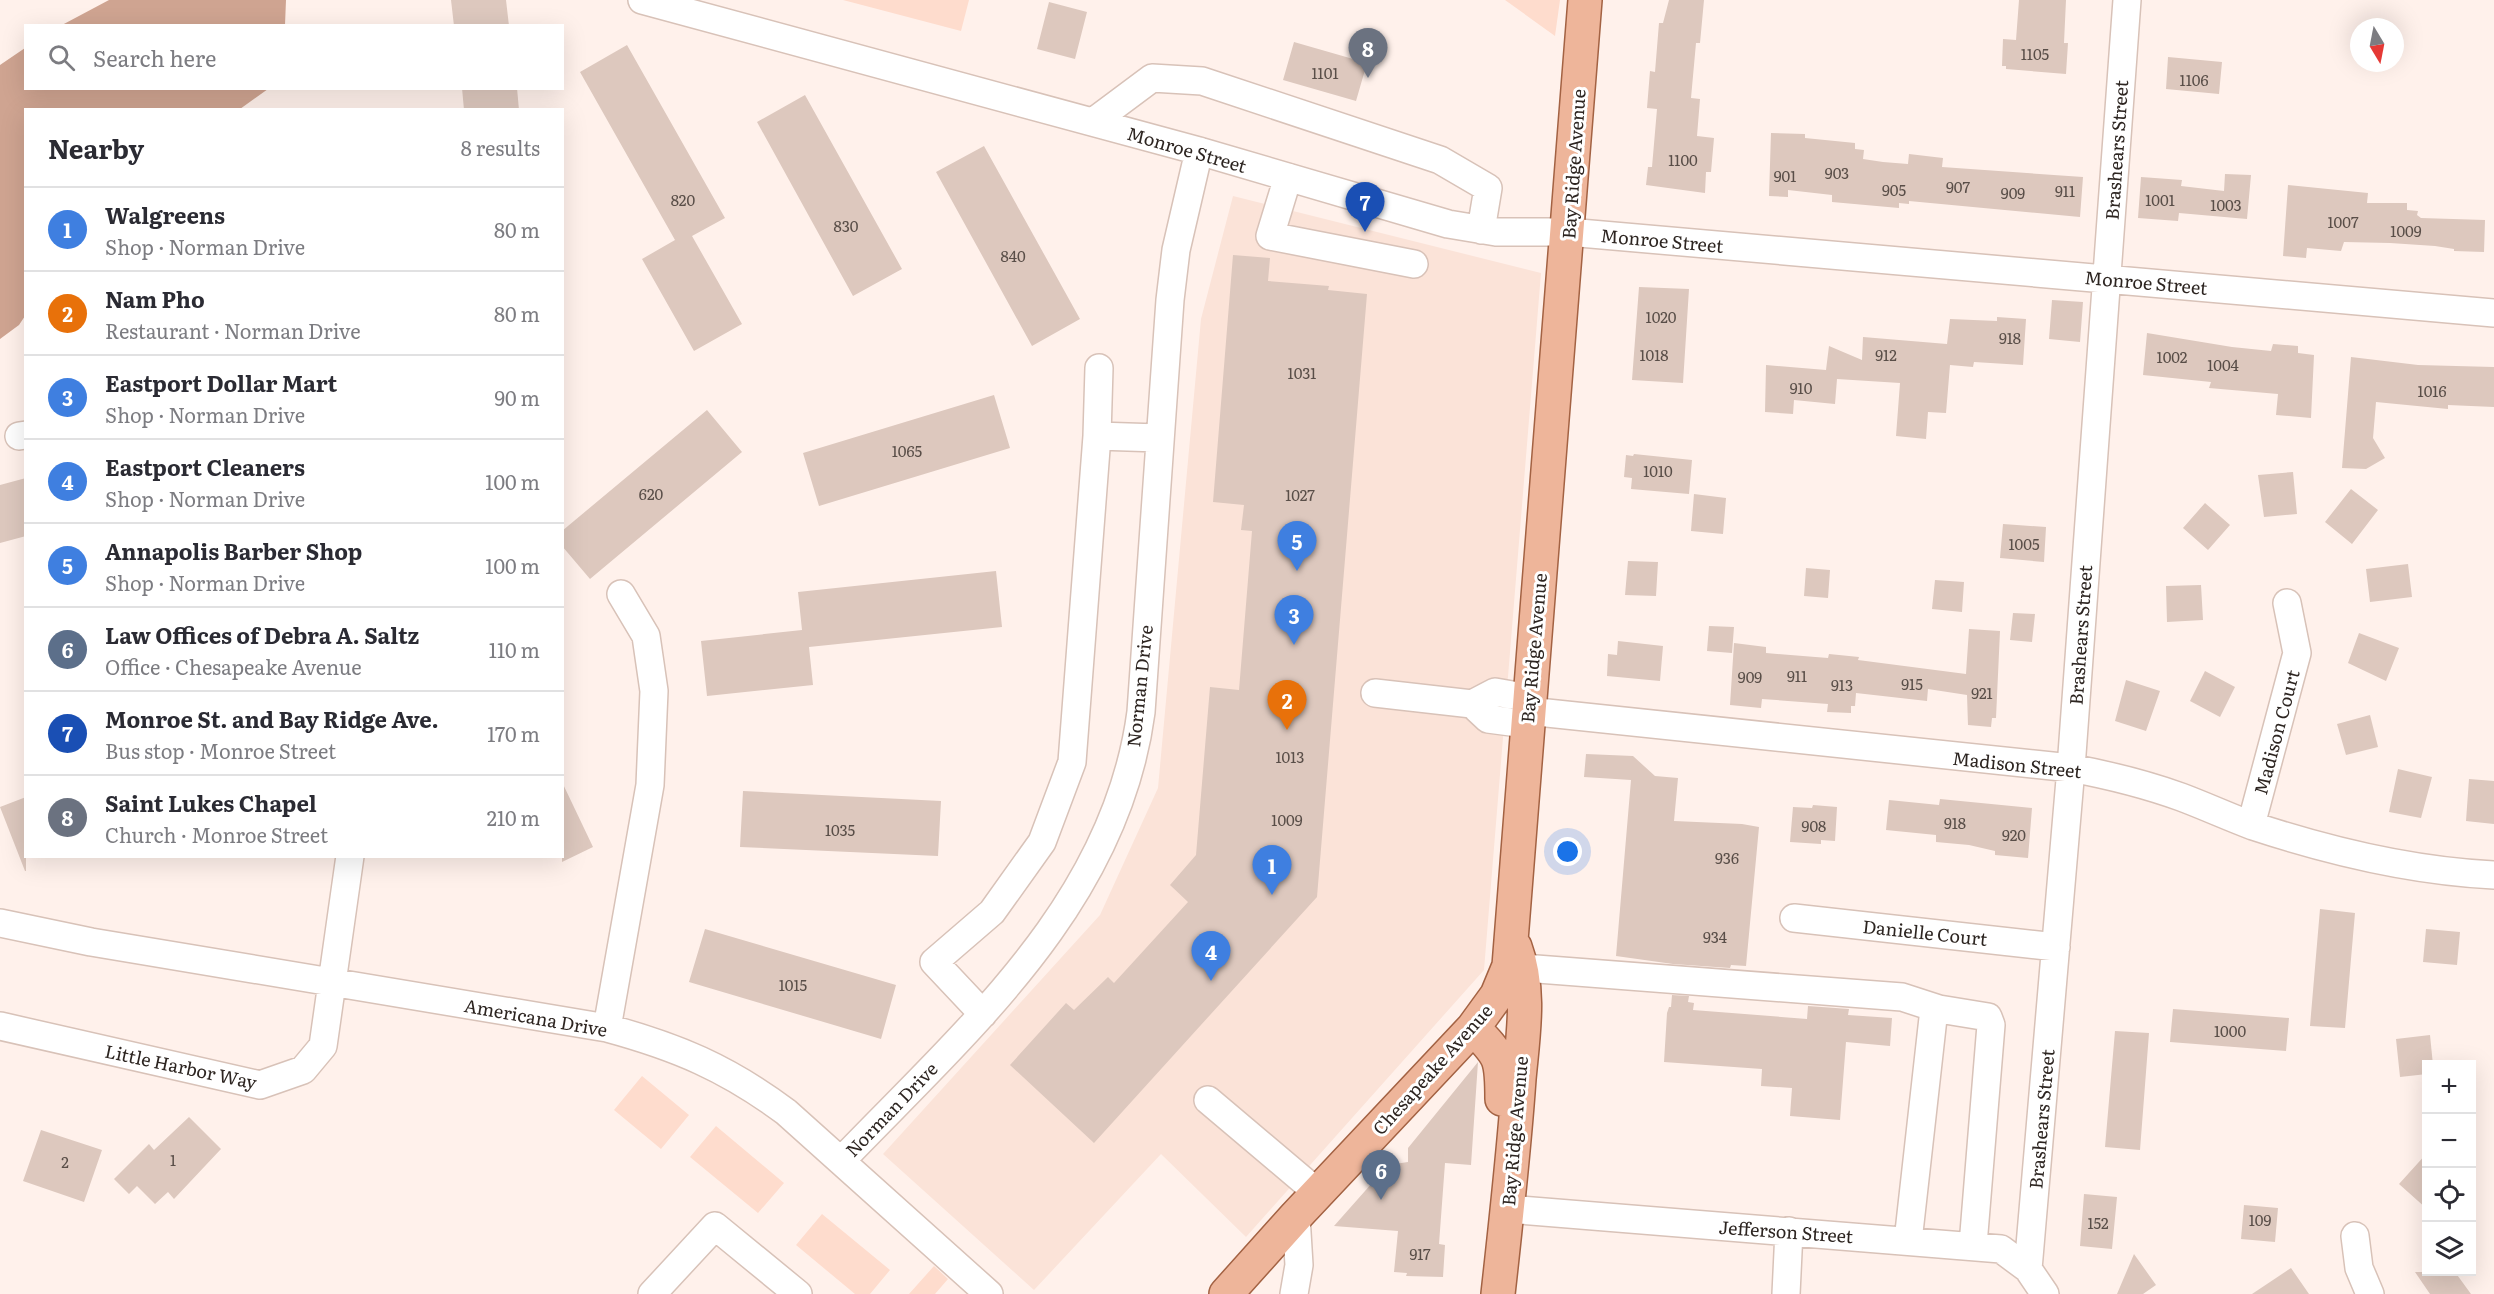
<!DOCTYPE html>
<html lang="en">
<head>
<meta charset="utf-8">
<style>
	body { margin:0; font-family:Literata,serif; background:#f2f2f3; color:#2b2b33 }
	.controls { position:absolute; right:18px; bottom:18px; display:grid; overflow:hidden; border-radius:0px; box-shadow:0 6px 24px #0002 }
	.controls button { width:54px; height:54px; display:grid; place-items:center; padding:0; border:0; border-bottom:2px solid #e1e1e2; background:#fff; color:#2b2b33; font:30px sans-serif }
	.compass { position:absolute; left:2350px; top:18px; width:54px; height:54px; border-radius:50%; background:#fff; box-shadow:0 6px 24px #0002; rotate:170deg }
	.you { position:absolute; left:1568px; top:852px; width:21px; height:21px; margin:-15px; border:4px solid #fff; border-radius:50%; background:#1a73e8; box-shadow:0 0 0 9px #1a73e833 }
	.badge { display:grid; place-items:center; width:39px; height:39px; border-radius:50%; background:#ab490c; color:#fff; font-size:20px; font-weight:700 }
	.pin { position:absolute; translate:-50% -50px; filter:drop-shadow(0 2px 3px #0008) }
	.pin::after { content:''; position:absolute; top:32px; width:21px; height:18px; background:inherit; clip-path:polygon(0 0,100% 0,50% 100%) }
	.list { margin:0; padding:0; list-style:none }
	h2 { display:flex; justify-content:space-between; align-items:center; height:78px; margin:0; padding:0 24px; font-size:26px }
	h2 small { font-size:20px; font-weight:400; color:#7c7c81 }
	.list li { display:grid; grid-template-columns:39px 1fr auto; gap:18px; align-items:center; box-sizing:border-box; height:84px; padding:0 24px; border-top:2px solid #e1e1e2 }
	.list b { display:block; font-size:22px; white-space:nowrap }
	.list p { margin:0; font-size:20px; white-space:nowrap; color:#7c7c81 }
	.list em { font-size:20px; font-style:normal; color:#7c7c81 }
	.icon { flex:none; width:33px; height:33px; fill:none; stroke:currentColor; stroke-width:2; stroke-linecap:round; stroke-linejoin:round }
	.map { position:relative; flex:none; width:2494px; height:1294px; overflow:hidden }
	.search { position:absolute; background:#fff; box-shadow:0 6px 24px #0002; left:24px; top:24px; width:540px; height:66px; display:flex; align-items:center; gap:15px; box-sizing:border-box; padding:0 21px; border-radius:0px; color:#7c7c81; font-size:22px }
	.panel { position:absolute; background:#fff; box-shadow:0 6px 24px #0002; left:24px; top:108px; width:540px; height:750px; border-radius:0px }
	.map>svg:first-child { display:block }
</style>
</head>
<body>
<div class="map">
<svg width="2494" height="1294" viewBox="0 0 2494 1294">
	<rect width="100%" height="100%" fill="#fff1eb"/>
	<path fill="#fbe3d8" d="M 1233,196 L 1541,273 L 1484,970 L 1246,1237 L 1161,1154 L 1034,1290 L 883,1154 L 1100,915 L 1158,788 L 1201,319 Z"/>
	<path fill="#fedccd" d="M 843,0 L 969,0 L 961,31 Z
		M 1505,0 L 1560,0 L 1555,36 Z
		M 642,1076 L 689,1115 L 661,1149 L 614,1110 Z
		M 716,1126 L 784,1183 L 758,1213 L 690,1157 Z
		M 822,1214 L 890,1270 L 870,1294 L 855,1294 L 796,1245 Z
		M 934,1266 L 948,1279 L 935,1294 L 909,1294 Z"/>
	<path fill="#cfa491" d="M 109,0 L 286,0 L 285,25 L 62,25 Z
		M 25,48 L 26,88 L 268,89 L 240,109 L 26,110 L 25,316 L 19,325 L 0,339 L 0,65 Z"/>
	<path fill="#ddc8be" d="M 451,0 L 506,0 L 509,26 L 454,26 Z
		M 1669,0 L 1704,0 L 1700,43 L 1696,43 L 1691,98 L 1700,99 L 1697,136 L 1714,138 L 1711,172 L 1706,172 L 1705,193 L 1646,185 L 1648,167 L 1652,167 L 1657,109 L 1647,108 L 1650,71 L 1655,72 L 1659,23 L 1663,23 Z
		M 2019,0 L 2066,0 L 2064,43 L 2068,43 L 2066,74 L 2006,69 L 2006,66 L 2002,66 L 2003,39 L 2016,40 Z
		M 1049,2 L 1087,12 L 1075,59 L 1037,49 Z
		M 1294,42 L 1367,63 L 1356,101 L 1283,80 Z
		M 627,45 L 725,218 L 692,236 L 742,324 L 694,351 L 642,259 L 675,240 L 580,72 Z
		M 2168,57 L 2222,62 L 2219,94 L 2166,89 Z
		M 462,88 L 517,88 L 519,110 L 464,110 Z
		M 805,95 L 902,269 L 853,296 L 757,122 Z
		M 1771,133 L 1805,134 L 1805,138 L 1855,143 L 1855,149 L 1864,150 L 1863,159 L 1883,162 L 1908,164 L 1909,154 L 1943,158 L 1942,167 L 2083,177 L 2080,217 L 1909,201 L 1909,204 L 1899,203 L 1899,208 L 1832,202 L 1832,195 L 1788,190 L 1788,197 L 1769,196 Z
		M 984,146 L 1080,319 L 1032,346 L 936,172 Z
		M 2225,174 L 2251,175 L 2247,219 L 2179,213 L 2178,221 L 2138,218 L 2141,177 L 2182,180 L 2181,186 L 2224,191 Z
		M 2288,185 L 2368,193 L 2367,203 L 2407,203 L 2407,210 L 2418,211 L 2417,215 L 2421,218 L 2485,220 L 2484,252 L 2454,251 L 2454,249 L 2435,246 L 2390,243 L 2344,242 L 2341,251 L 2307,248 L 2306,258 L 2283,256 Z
		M 1233,255 L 1270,258 L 1268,281 L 1329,286 L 1328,290 L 1367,294 L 1317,897 L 1094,1143 L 1010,1065 L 1066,1003 L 1074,1010 L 1108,977 L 1114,983 L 1188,902 L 1170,885 L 1196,855 L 1210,687 L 1239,690 L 1252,531 L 1241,530 L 1244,505 L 1213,502 Z
		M 1639,287 L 1689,289 L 1683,383 L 1632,380 Z
		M 2052,300 L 2083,302 L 2080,342 L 2049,339 Z
		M 1997,317 L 2026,319 L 2023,365 L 1974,362 L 1973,367 L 1950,365 L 1946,413 L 1928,412 L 1926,439 L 1896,436 L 1900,383 L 1837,379 L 1835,404 L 1794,400 L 1793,414 L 1765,412 L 1766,365 L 1826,370 L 1829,346 L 1862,360 L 1863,337 L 1947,344 L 1950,319 L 1997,321 Z
		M 2147,333 L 2232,347 L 2271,351 L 2273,344 L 2298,346 L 2298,353 L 2314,355 L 2311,418 L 2276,415 L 2278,394 L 2209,388 L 2211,382 L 2143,375 Z
		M 2351,357 L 2418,365 L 2494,367 L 2494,407 L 2448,405 L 2448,409 L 2376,402 L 2373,438 L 2385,458 L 2366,469 L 2342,468 Z
		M 994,395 L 1010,448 L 819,506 L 803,453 Z
		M 707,410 L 742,452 L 590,579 L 562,546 L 562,531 Z
		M 1634,454 L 1692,460 L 1689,494 L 1631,489 L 1632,478 L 1624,477 L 1626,455 L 1633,456 Z
		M 2293,472 L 2297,514 L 2264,517 L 2258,475 Z
		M 26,478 L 26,536 L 0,543 L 0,485 Z
		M 2351,489 L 2378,510 L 2352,544 L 2325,522 Z
		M 1694,494 L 1726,498 L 1723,534 L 1691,531 Z
		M 2205,503 L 2230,525 L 2208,550 L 2183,528 Z
		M 2003,524 L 2046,527 L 2044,562 L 2000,558 Z
		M 1628,561 L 1658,562 L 1656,596 L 1625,595 Z
		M 2408,564 L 2412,597 L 2370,602 L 2366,569 Z
		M 1806,568 L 1830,570 L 1828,598 L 1804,596 Z
		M 996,571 L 1002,627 L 809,647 L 813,685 L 707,696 L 701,641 L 802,630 L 798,592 Z
		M 1935,580 L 1964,582 L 1962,612 L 1932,609 Z
		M 2201,585 L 2203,620 L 2167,622 L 2166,586 Z
		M 2013,613 L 2035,614 L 2032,642 L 2010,640 Z
		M 1709,626 L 1734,627 L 1732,653 L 1707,651 Z
		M 1969,629 L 2000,631 L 1996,718 L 1992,718 L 1991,727 L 1968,725 L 1967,695 L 1928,689 L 1927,701 L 1856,693 L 1855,706 L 1851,706 L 1851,713 L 1827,712 L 1828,704 L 1762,699 L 1761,708 L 1730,705 L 1734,643 L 1766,647 L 1766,653 L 1828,658 L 1829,654 L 1859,657 L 1858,660 L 1966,674 Z
		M 2359,633 L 2399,648 L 2386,681 L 2348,663 Z
		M 1618,641 L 1663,646 L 1660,681 L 1607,676 L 1608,654 L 1617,655 Z
		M 2205,671 L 2235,687 L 2220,717 L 2190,701 Z
		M 2126,680 L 2160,691 L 2146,731 L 2115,721 Z
		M 2370,715 L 2378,747 L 2346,755 L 2337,724 Z
		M 1586,754 L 1633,756 L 1655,776 L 1678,778 L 1674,821 L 1742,824 L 1759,827 L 1746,966 L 1731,965 L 1730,968 L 1673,964 L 1616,956 L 1631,780 L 1584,777 Z
		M 2398,769 L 2432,777 L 2421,818 L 2389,812 Z
		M 2469,779 L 2494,781 L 2494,824 L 2466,821 Z
		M 562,782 L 593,847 L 562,862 Z
		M 743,791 L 941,801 L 938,856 L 740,847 Z
		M 26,797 L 26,871 L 25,871 L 0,807 Z
		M 1940,799 L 2032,808 L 2028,858 L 1995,855 L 1995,851 L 1969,845 L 1936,842 L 1936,835 L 1886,830 L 1889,800 L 1939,805 Z
		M 1813,805 L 1837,807 L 1835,841 L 1821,840 L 1821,844 L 1790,842 L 1793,807 L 1812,808 Z
		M 2320,909 L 2355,913 L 2345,1028 L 2310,1026 Z
		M 705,929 L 896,985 L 881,1039 L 689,982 Z
		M 2426,929 L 2460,932 L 2457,965 L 2423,962 Z
		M 1672,995 L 1689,996 L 1688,1002 L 1694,1003 L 1693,1010 L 1807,1019 L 1808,1006 L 1849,1009 L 1848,1015 L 1892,1018 L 1890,1046 L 1846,1042 L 1840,1120 L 1790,1116 L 1792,1088 L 1761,1086 L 1762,1069 L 1664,1062 L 1667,1013 L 1669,1007 L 1671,1007 Z
		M 2173,1009 L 2289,1018 L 2286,1051 L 2170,1042 Z
		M 2115,1031 L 2149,1033 L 2140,1150 L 2105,1147 Z
		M 2430,1035 L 2433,1065 L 2427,1065 L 2427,1074 L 2400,1077 L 2396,1039 Z
		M 1478,1062 L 1471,1165 L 1445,1163 L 1439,1244 L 1445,1245 L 1443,1277 L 1406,1276 L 1407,1273 L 1394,1272 L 1398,1231 L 1334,1226 L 1388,1165 L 1408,1162 L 1408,1148 Z
		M 189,1117 L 221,1149 L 174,1199 L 168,1192 L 155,1204 L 137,1186 L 129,1194 L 114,1179 L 149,1144 L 154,1150 Z
		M 41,1130 L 102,1150 L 84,1202 L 23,1181 Z
		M 2427,1153 L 2427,1209 L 2399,1184 Z
		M 2084,1194 L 2117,1197 L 2112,1249 L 2080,1246 Z
		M 2244,1205 L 2278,1208 L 2275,1242 L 2241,1239 Z
		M 2134,1254 L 2156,1285 L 2143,1294 L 2117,1294 Z
		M 2291,1268 L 2309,1294 L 2252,1294 Z
		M 2415,1272 L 2455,1272 L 2471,1294 L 2430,1294 Z"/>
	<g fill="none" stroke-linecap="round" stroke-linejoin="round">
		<g stroke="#d8c2b8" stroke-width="30">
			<path id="minor" d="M 642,0 L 1199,151 L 1448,224 L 1496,232 L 1568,232 L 2494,313
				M 1093,122 L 1152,78 L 1202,81 L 1440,160 L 1488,188 L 1481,230
				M 1288,177 L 1270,236 L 1414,264
				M 19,436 L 26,435
				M 1097,436 L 1159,438
				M 1375,693 L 1472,704 L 1495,692 L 1529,698
				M 1472,704 L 1488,719 L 1526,724
				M 1528,711 L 2071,768 C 2108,775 2145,784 2181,797 C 2205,806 2229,817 2253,826 C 2332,852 2411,871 2494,875
				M 2251,825 L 2297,653 L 2287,603
				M 1794,918 L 2056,947
				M 0,923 L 91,942 L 607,1028 C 677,1047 727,1068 786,1112 L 989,1294
				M 1523,968 L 1902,997 L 1939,1009
				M 983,1014 L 934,962 L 992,912 L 1042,842 L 1072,762 L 1097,436 L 1099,368
				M 0,1026 L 260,1085 L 303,1070 L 323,1046 L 350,856
				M 607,1028 L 650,785 L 654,691 L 646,636 L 621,594
				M 1208,1100 L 1318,1193
				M 842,1160 C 968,1029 1116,902 1141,712 L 1170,300 L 1176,250 L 1199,151
				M 1507,1209 L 2001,1249 L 2028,1269 L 2045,1294
				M 2355,1236 L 2359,1268 L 2370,1294
				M 1908,1241 L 1933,1018 L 1939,1009 L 1988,1017 L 1991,1025 L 1973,1245
				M 2028,1269 L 2071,768 L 2127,0
				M 652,1294 L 715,1226 L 798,1294
				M 1294,1294 L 1299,1265 L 1296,1216
				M 1786,1294 L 1789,1231"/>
		</g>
		<g stroke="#a36243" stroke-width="36">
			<path id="major" d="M 1473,1028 C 1501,1056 1502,1059 1502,1099
				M 1226,1294 L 1296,1216 L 1473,1028 L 1497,995 L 1509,966 L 1585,0
				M 1498,1294 C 1506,1222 1514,1151 1519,1079 C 1523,1035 1531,990 1515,947"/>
		</g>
		<use href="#minor" stroke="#fff" stroke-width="27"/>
		<use href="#major" stroke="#eeb59a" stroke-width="33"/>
	</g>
	<g text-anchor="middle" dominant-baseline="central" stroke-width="6" stroke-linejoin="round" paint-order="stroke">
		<g font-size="15" fill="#594e48">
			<text x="2035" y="53">1105</text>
			<text x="1325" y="72">1101</text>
			<text x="2194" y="79">1106</text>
			<text x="1683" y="159">1100</text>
			<text x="1837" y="172">903</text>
			<text x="1785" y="175">901</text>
			<text x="1958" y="186">907</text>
			<text x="1894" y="189">905</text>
			<text x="2065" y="190">911</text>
			<text x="2013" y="192">909</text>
			<text x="683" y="199">820</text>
			<text x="2160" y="199">1001</text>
			<text x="2226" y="204">1003</text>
			<text x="2343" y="221">1007</text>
			<text x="846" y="225">830</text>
			<text x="2406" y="230">1009</text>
			<text x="1013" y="255">840</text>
			<text x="1661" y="316">1020</text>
			<text x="2010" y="337">918</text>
			<text x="1654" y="354">1018</text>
			<text x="1886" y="354">912</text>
			<text x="2172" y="356">1002</text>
			<text x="2223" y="364">1004</text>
			<text x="1302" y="372">1031</text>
			<text x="1801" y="387">910</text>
			<text x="2432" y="390">1016</text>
			<text x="907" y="450">1065</text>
			<text x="1658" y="470">1010</text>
			<text x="651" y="493">620</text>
			<text x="1300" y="494">1027</text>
			<text x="2024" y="543">1005</text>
			<text x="1797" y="675">911</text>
			<text x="1750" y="676">909</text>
			<text x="1912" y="683">915</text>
			<text x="1842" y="684">913</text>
			<text x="1982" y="692">921</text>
			<text x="1290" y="756">1013</text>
			<text x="1287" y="819">1009</text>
			<text x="1955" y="822">918</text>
			<text x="1814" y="825">908</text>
			<text x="840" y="829">1035</text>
			<text x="2014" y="834">920</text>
			<text x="1727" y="857">936</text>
			<text x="1715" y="936">934</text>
			<text x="793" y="984">1015</text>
			<text x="2230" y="1030">1000</text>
			<text x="173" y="1159">1</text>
			<text x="65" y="1161">2</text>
			<text x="2260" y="1219">109</text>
			<text x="2098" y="1222">152</text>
			<text x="1420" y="1253">917</text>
		</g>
		<g font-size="18" fill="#2d2521" stroke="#fff">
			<text transform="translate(1187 149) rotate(16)">Monroe Street</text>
			<text transform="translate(2116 150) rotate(-86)">Brashears Street</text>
			<text transform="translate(1573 164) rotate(-86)">Bay Ridge Avenue</text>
			<text transform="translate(1662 240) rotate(5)">Monroe Street</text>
			<text transform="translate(2146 282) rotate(5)">Monroe Street</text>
			<text transform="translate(2080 635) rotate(-86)">Brashears Street</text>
			<text transform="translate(1533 648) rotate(-85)">Bay Ridge Avenue</text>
			<text transform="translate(1139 686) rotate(-84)">Norman Drive</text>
			<text transform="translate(2276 732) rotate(-75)">Madison Court</text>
			<text transform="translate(2017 764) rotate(6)">Madison Street</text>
			<text transform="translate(1925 932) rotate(6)">Danielle Court</text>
			<text transform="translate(536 1017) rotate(10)">Americana Drive</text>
			<text transform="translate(181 1066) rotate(12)">Little Harbor Way</text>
			<text transform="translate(1432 1069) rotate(-48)">Chesapeake Avenue</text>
			<text transform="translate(891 1109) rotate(-46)">Norman Drive</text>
			<text transform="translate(2041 1119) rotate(-85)">Brashears Street</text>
			<text transform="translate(1514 1131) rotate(-85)">Bay Ridge Avenue</text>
			<text transform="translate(1786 1231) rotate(4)">Jefferson Street</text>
		</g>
	</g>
</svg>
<div class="controls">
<button>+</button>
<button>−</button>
<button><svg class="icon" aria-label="locate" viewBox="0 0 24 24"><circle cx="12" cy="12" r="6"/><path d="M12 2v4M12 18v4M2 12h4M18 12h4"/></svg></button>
<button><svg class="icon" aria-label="layers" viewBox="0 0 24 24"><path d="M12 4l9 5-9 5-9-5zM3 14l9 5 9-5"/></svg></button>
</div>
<svg class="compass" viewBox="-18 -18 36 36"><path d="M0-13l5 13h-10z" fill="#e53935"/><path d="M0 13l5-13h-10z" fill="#7c7c81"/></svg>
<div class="you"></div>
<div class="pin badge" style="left:1272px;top:895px;background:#3f7fe0">1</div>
<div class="pin badge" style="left:1287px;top:730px;background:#e8710a">2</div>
<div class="pin badge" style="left:1294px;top:645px;background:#3f7fe0">3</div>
<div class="pin badge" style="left:1211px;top:981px;background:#3f7fe0">4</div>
<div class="pin badge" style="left:1297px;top:571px;background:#3f7fe0">5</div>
<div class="pin badge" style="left:1381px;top:1200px;background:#5c6f8a">6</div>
<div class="pin badge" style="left:1365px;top:232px;background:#1a4fb4">7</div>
<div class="pin badge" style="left:1368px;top:78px;background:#6b7280">8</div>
<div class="search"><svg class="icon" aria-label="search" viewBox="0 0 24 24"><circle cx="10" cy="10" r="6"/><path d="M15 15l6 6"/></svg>Search here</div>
<section class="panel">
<h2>Nearby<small>8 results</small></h2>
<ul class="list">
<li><span class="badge" style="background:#3f7fe0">1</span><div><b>Walgreens</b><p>Shop · Norman Drive</p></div><em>80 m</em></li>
<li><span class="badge" style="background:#e8710a">2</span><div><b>Nam Pho</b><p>Restaurant · Norman Drive</p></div><em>80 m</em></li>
<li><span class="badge" style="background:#3f7fe0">3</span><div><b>Eastport Dollar Mart</b><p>Shop · Norman Drive</p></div><em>90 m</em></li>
<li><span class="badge" style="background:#3f7fe0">4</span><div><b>Eastport Cleaners</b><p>Shop · Norman Drive</p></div><em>100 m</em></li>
<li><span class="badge" style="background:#3f7fe0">5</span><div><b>Annapolis Barber Shop</b><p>Shop · Norman Drive</p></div><em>100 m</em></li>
<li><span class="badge" style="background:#5c6f8a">6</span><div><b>Law Offices of Debra A. Saltz</b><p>Office · Chesapeake Avenue</p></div><em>110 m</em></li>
<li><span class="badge" style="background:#1a4fb4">7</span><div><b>Monroe St. and Bay Ridge Ave.</b><p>Bus stop · Monroe Street</p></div><em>170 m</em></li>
<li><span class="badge" style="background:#6b7280">8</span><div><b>Saint Lukes Chapel</b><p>Church · Monroe Street</p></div><em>210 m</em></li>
</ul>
</section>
</div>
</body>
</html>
